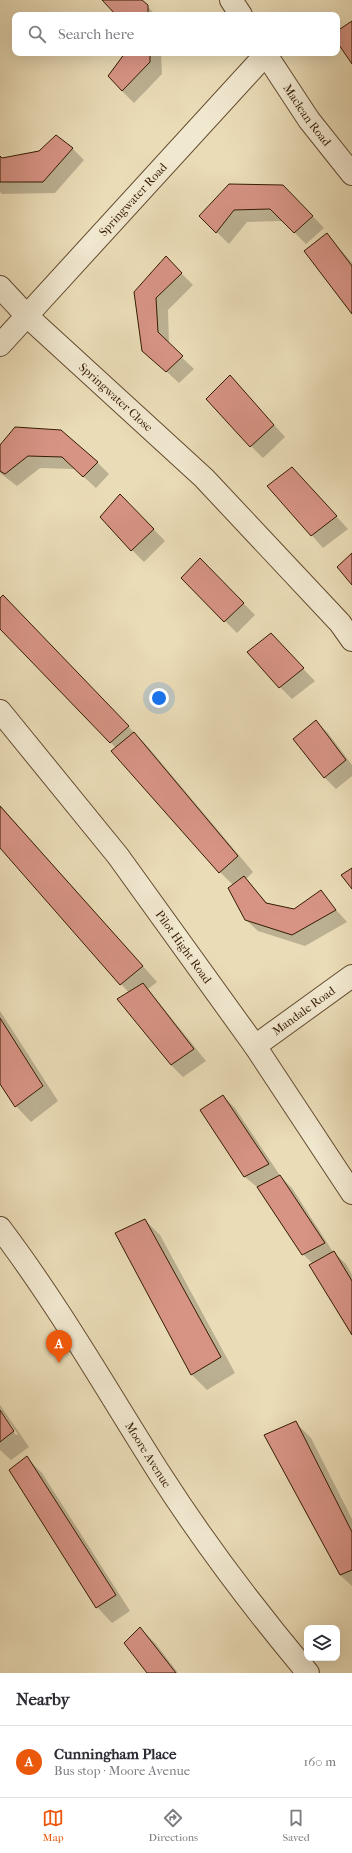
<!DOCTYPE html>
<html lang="en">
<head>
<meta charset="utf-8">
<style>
	body { margin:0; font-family:"IM FELL French Canon",serif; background:#f7f7f7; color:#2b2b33 }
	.controls { position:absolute; right:12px; bottom:12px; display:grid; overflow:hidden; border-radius:8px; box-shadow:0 4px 16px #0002 }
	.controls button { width:36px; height:36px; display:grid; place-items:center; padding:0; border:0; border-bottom:1px solid #e1e1e2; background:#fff; color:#2b2b33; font:20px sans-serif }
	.you { position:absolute; left:159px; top:698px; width:14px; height:14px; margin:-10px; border:3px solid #fff; border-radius:50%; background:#1a73e8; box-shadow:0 0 0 6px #1a73e833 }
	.badge { display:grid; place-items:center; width:26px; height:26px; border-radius:50%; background:#ea580c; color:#fff; font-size:13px; font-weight:700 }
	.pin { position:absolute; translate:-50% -33px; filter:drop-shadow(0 1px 2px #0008) }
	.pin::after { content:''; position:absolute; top:21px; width:14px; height:12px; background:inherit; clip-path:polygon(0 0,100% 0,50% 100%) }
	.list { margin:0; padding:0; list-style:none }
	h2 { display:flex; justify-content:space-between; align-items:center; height:52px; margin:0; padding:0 16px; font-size:17px }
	h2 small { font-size:13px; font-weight:400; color:#7c7c81 }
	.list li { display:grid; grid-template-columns:26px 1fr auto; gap:12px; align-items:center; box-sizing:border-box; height:72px; padding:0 16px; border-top:1px solid #e1e1e2 }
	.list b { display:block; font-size:15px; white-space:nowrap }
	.list p { margin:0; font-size:13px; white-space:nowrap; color:#7c7c81 }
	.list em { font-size:13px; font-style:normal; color:#7c7c81 }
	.icon { flex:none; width:22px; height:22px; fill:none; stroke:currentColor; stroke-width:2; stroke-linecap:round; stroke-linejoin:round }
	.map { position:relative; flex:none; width:352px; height:1673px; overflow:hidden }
	.search { position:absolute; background:#fff; box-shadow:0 4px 16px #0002; left:12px; right:12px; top:12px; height:44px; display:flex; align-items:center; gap:10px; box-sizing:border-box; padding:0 14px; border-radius:8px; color:#7c7c81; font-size:15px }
	.sheet { height:124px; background:#fff }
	nav { display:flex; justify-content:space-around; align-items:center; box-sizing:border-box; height:56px; border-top:1px solid #e1e1e2; background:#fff; font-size:11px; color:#7c7c81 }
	nav a { display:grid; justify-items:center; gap:2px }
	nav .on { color:#ea580c }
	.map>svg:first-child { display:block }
</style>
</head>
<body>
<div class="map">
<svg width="352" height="1673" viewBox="0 0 352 1673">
	<rect width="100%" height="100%" fill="#eadcb7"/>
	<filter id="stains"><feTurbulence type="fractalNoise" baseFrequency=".005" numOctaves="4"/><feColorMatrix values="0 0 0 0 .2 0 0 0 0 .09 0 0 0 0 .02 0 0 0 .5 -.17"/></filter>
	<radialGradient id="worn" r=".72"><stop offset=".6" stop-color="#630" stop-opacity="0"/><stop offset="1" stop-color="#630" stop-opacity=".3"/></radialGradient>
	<path fill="#0003" d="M 103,0 L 141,0 L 156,15 L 117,15 Z
		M 126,53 L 161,53 L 162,74 L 134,103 L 122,91 Z
		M 72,148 L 84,160 L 55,193 L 2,194 L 0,192 L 0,157 L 2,159 Z
		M 295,198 L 324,228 L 306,244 L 283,221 L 247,222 L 229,244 L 200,216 Z
		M 327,234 L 352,263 L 352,313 Z
		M 177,269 L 193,285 L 168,310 L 169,345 L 194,369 L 179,383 L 143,350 L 135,292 Z
		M 242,389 L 285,437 L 263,458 L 251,446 Z
		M 0,446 L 97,462 L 109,474 L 96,488 L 75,469 L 40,468 L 17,486 L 0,473 Z
		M 304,481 L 348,529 L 323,548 L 268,486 Z
		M 132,507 L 165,541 L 144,562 L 132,550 Z
		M 200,559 L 255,615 L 237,633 L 182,578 Z
		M 0,599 L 18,611 L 149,748 L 253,872 L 246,879 L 269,905 L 294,910 L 320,892 L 347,922 L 305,946 L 258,931 L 245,919 L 233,885 L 220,872 L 116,748 L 0,627 Z
		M 282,647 L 315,681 L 292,699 L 280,687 Z
		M 316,721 L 328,733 L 352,765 L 352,776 L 336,789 L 324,777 Z
		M 0,805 L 157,982 L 148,989 L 206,1061 L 183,1077 L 171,1065 L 129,993 L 0,847 Z
		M 0,1011 L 58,1101 L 31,1122 L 16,1106 L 0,1082 Z
		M 223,1096 L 235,1108 L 281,1177 L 292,1188 L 333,1252 L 346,1264 L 352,1275 L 352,1333 L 313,1264 L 303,1254 L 258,1188 L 245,1177 L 201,1110 Z
		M 145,1220 L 160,1235 L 235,1373 L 207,1390 L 192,1375 L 116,1234 Z
		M 0,1405 L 29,1447 L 11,1460 L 0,1450 L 0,1412 L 16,1435 L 18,1434 L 0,1409 Z
		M 295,1422 L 311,1438 L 352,1519 L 352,1586 L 340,1575 Z
		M 27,1458 L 42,1473 L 130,1611 L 112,1623 L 97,1607 Z
		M 140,1628 L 156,1644 L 178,1673 L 148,1673 Z"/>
	<path fill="#d79485" stroke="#351b00" d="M 102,0 L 142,0 L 148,5 L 148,15 L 116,15 Z
		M 352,21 L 352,64 L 337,42 L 337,31 Z
		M 125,53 L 150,53 L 150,62 L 122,91 L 108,76 Z
		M 56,135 L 73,148 L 43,182 L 0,182 L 0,156 L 2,158 L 39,151 Z
		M 229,184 L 283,185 L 313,216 L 294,233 L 270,209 L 234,210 L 216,233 L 199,216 Z
		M 327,233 L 352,266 L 352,314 L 304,251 Z
		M 166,256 L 182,273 L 156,298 L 158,332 L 183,356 L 166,372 L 142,351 L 134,292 Z
		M 230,375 L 274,425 L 250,447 L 206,399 Z
		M 15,427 L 61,430 L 98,462 L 83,477 L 62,457 L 28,456 L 5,474 L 0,471 L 0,445 Z
		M 292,467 L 337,516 L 311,536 L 267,486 Z
		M 120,494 L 154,529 L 131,551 L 100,517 Z
		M 352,553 L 352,585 L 337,567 Z
		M 200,558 L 244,603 L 224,622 L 181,578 Z
		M 3,595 L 129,726 L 110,743 L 0,629 L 0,598 Z
		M 271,633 L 304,668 L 279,688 L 247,652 Z
		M 316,720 L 346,760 L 324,778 L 293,739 Z
		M 134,732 L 238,856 L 219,873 L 111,751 Z
		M 0,806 L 143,966 L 120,985 L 0,848 Z
		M 352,868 L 352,889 L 341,875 Z
		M 244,876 L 266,903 L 294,909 L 321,890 L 336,910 L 292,935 L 245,920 L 228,888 Z
		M 143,983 L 194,1049 L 171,1065 L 117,999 Z
		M 0,1018 L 43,1086 L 15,1107 L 0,1084 Z
		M 223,1095 L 269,1164 L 244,1177 L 200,1110 Z
		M 280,1175 L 325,1243 L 302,1255 L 257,1187 Z
		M 145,1219 L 221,1357 L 191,1375 L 115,1233 Z
		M 334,1251 L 352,1281 L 352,1335 L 309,1265 Z
		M 0,1410 L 14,1431 L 0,1442 Z
		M 296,1421 L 352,1532 L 352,1570 L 340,1575 L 264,1435 Z
		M 27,1456 L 116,1595 L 96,1608 L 9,1470 Z
		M 140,1627 L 176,1673 L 147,1673 L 124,1643 Z"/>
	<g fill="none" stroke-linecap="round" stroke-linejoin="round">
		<g stroke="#624b2e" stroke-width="24">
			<g id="minor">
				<path d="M 231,0 L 241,15"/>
				<path id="s1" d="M 265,53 L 309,120 L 352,174"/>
				<path id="s2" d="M 0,287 L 27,316 L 204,478 L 340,623 L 352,640"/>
				<path id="s3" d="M 0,345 L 266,54"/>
				<path id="s4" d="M 0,711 L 118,856 L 255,1046 L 352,1193"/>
				<path id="s5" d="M 255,1046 L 352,976"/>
				<path id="s6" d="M 0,1228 C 59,1306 108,1392 160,1474 C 205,1544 255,1610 308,1673"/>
			</g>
		</g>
		<use href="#minor" stroke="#f1e8d0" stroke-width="22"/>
	</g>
	<g text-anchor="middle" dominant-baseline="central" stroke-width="3" stroke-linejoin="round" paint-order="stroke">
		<g font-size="12" fill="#351b00" stroke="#f1e8d0">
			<text stroke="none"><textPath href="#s1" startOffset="75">Maclean Road</textPath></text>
			<text stroke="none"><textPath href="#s3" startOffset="197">Springwater Road</textPath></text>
			<text stroke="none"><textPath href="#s2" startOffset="160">Springwater Close</textPath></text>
			<text stroke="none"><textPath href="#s4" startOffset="299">Pilot Hight Road</textPath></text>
			<text stroke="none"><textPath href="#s5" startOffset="60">Mandale Road</textPath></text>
			<text stroke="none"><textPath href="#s6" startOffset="271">Moore Avenue</textPath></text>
		</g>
	</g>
	<rect width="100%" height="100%" filter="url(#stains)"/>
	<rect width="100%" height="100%" fill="url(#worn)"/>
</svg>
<div class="controls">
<button><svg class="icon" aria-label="layers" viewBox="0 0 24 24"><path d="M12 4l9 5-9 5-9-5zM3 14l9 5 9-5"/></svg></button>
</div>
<div class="you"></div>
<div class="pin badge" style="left:59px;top:1363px">A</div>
<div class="search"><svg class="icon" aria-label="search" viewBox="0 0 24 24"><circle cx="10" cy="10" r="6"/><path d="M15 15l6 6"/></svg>Search here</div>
</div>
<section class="sheet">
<h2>Nearby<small></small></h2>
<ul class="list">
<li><span class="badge">A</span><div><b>Cunningham Place</b><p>Bus stop · Moore Avenue</p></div><em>160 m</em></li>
</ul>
</section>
<nav>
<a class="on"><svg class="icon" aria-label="map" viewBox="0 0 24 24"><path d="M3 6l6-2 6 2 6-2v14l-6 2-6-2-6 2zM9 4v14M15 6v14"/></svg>Map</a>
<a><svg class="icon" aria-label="directions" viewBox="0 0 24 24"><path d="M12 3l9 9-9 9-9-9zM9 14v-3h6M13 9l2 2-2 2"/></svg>Directions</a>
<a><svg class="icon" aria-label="saved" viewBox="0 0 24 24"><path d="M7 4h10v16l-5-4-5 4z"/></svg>Saved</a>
</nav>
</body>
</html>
